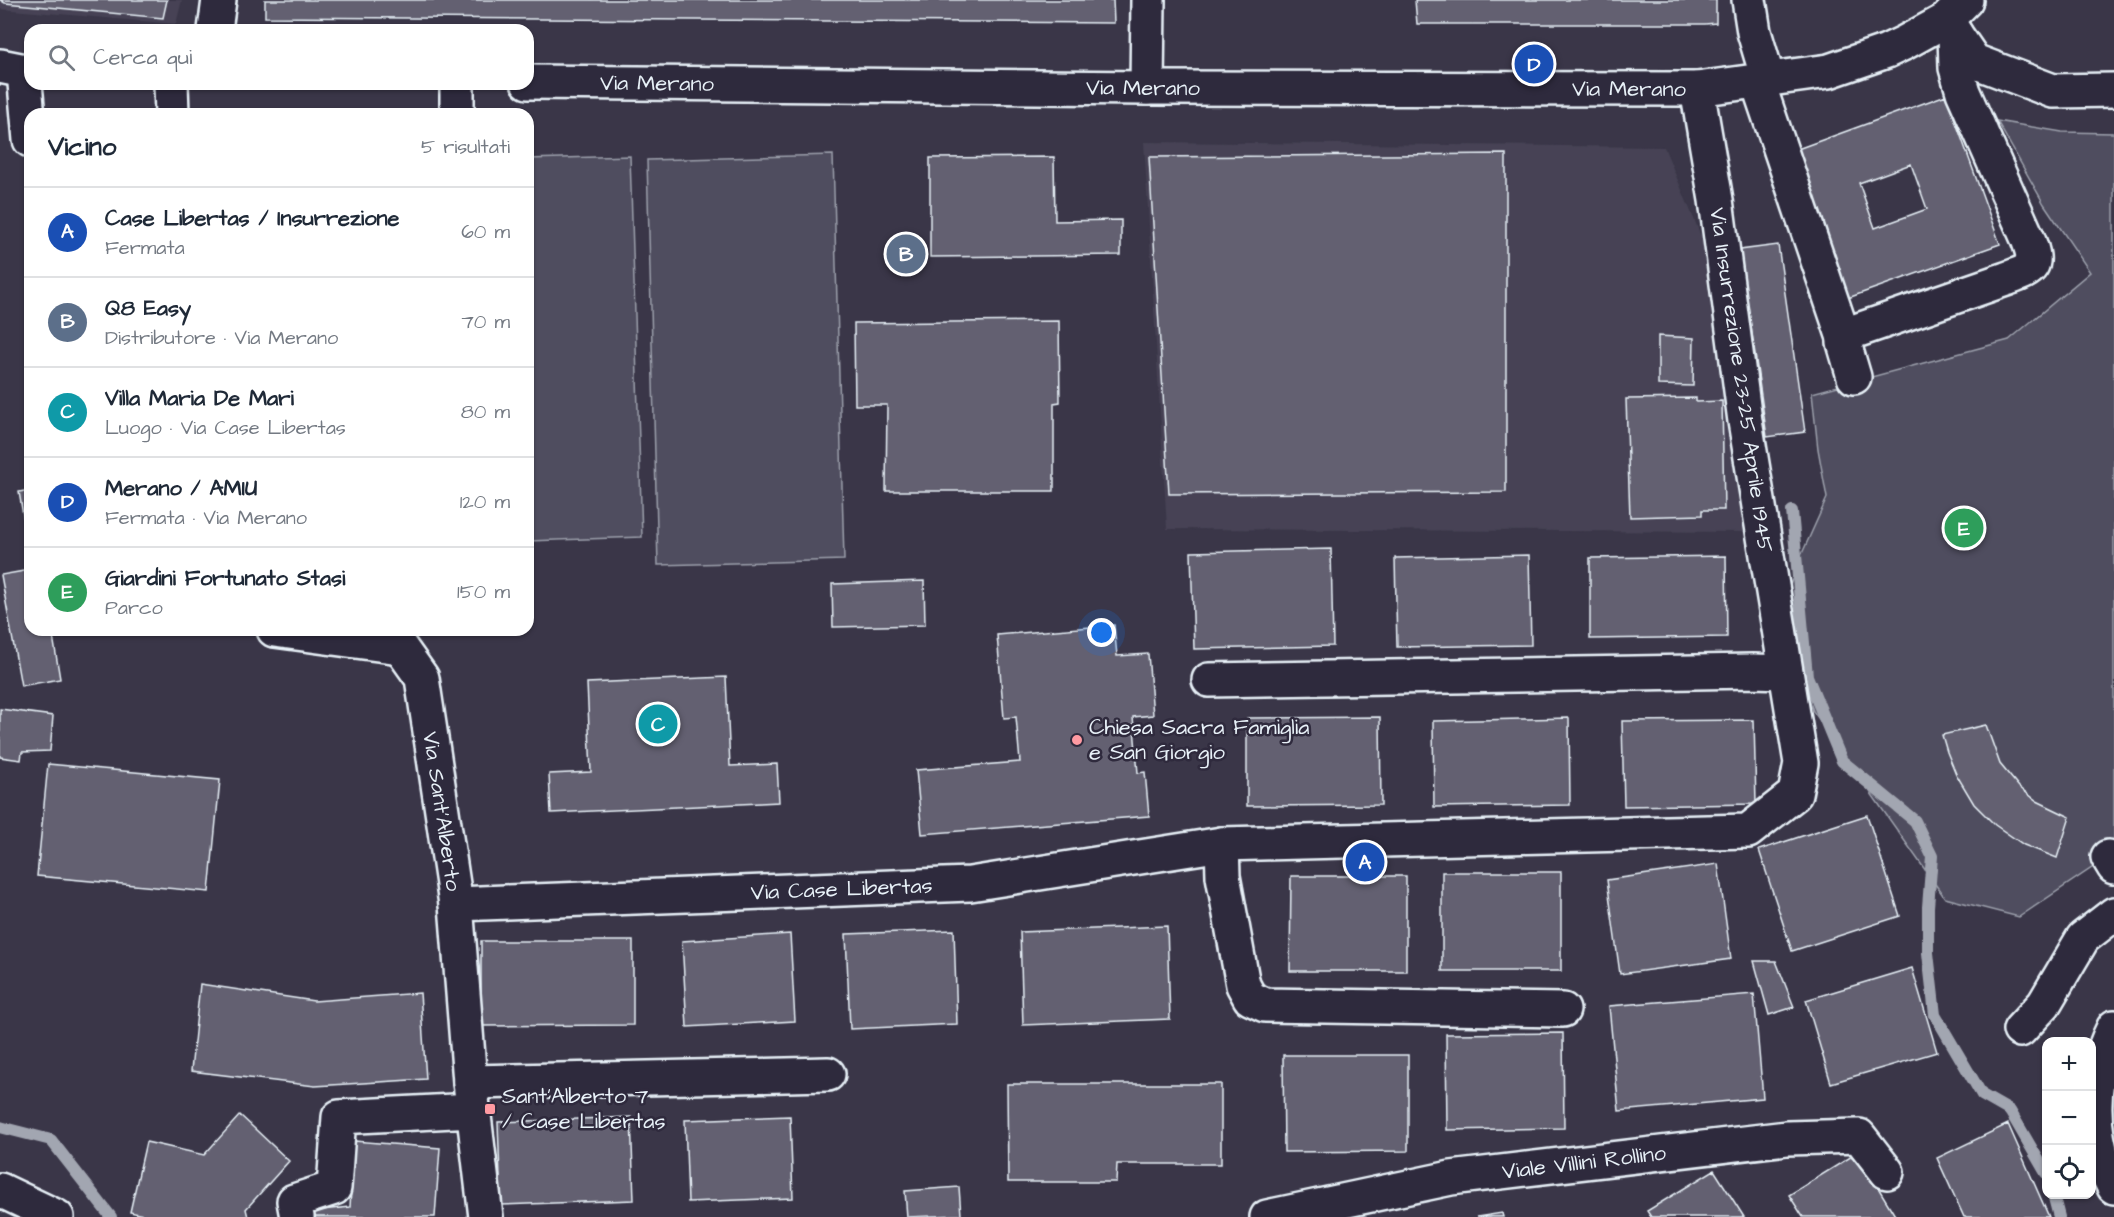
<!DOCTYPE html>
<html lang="it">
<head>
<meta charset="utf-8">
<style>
	body { margin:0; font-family:"Architects Daughter",sans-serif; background:#f6f6f7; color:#1f2937 }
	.controls { position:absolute; right:18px; bottom:18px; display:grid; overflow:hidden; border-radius:12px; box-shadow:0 2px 4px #0004 }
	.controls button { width:54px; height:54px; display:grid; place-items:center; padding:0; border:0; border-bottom:2px solid #e0e1e3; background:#fff; color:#1f2937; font:30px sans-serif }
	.you { position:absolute; left:1102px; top:633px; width:21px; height:21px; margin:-15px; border:4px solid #fff; border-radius:50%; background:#1a73e8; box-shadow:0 0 0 9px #1a73e833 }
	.badge { display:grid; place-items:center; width:39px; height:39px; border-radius:50%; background:#845c67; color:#fff; font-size:20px; font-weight:700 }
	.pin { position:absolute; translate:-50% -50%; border:3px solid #fff; box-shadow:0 2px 6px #0006 }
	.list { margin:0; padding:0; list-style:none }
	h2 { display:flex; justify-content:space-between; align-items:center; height:78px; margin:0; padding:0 24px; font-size:26px }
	h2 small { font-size:20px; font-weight:400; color:#747a83 }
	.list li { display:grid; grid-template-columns:39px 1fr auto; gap:18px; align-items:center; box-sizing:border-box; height:90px; padding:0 24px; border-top:2px solid #e0e1e3 }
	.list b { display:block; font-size:22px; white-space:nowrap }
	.list p { margin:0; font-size:20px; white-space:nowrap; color:#747a83 }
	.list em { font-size:20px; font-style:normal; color:#747a83 }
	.icon { flex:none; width:33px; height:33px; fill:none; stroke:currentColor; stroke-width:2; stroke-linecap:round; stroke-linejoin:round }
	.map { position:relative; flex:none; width:2114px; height:1217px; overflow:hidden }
	.search { position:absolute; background:#fff; box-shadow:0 2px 4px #0004; left:24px; top:24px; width:510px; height:66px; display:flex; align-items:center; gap:15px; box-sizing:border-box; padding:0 21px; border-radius:18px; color:#747a83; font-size:22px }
	.panel { position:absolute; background:#fff; box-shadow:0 2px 4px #0004; left:24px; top:108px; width:510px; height:528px; border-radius:18px }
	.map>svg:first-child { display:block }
</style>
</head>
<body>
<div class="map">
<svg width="2114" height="1217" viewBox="0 0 2114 1217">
	<rect width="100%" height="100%" fill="#3a3648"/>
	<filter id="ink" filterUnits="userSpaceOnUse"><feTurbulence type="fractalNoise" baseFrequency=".0167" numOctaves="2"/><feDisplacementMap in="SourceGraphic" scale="12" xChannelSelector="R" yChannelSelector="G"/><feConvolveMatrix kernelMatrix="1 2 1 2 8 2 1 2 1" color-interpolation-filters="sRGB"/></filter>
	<g filter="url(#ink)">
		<path fill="#464354" d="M 0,0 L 182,0 L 176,24 L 0,9 Z
			M 1144,142 L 1664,147 L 1704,243 L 1744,532 L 1167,529 Z"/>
		<path fill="#504e5f" stroke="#9ca0ac" stroke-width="1.5" d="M 1997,121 L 2062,132 L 2114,133 L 2114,853 L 2019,917 L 1945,898 L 1813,711 L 1792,651 L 1787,593 L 1800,558 L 1827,498 L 1818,449 L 1812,393 L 2009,340 L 2090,272 L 2044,204 Z
			M 833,155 L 844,560 L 658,565 L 647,160 Z
			M 630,156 L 642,537 L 528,541 L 528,159 Z"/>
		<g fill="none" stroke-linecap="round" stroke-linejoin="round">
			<path stroke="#a2a6b1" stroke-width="12" d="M 1792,511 L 1807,676 L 1842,761 L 1915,821 L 1932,856 L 1928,907 L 1928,953 L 1935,1015 L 1982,1095 L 2010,1111 L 2046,1173
				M 0,1127 L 51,1140 L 111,1217
				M 2053,1194 L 2059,1217"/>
		</g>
		<path fill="#636171" stroke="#e8f1f8" stroke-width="1.5" fill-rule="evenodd" d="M 0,0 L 167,0 L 163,18 L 5,3 Z
			M 265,0 L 1113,0 L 1114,23 L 265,17 Z
			M 1415,0 L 1716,0 L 1716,23 L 1705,24 L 1417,24 Z
			M 1946,95 L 2000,244 L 1845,299 L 1792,151 ZM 1911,164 L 1927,209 L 1875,228 L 1859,183 Z
			M 1506,154 L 1506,492 L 1169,494 L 1149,157 Z
			M 1054,157 L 1055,221 L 1121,220 L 1121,255 L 930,257 L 930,158 Z
			M 1778,245 L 1805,432 L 1767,437 L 1740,250 Z
			M 1059,321 L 1060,402 L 1054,403 L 1054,491 L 886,491 L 887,405 L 855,405 L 854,323 Z
			M 1658,336 L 1694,338 L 1693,386 L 1658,385 Z
			M 1696,398 L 1696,402 L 1722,401 L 1724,510 L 1702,510 L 1702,515 L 1630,517 L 1626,399 Z
			M 30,490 L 30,543 L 28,543 L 19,492 Z
			M 1331,549 L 1333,646 L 1194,649 L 1191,552 Z
			M 1529,555 L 1531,645 L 1397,647 L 1395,558 Z
			M 1726,556 L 1727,637 L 1590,639 L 1590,558 Z
			M 30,570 L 30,630 L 52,630 L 60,679 L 21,686 L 1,575 Z
			M 924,581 L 925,625 L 833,627 L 832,584 Z
			M 1114,625 L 1117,656 L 1148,654 L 1153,715 L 1133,717 L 1138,773 L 1145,772 L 1149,816 L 922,834 L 916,770 L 1020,762 L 1016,717 L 1004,718 L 997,635 Z
			M 726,677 L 730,766 L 777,764 L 779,802 L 551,813 L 549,774 L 591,772 L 587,683 Z
			M 0,709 L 53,716 L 50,751 L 22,752 L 21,760 L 0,757 Z
			M 1380,717 L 1381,805 L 1247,806 L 1247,718 Z
			M 1569,718 L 1570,805 L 1434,807 L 1433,721 Z
			M 1754,720 L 1756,804 L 1624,806 L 1622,721 Z
			M 1986,725 L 2000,764 L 2019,787 L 2037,801 L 2070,817 L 2057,858 L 2024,845 L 1995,825 L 1974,804 L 1956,774 L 1947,752 L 1942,735 Z
			M 48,764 L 220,780 L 209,892 L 37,876 Z
			M 1867,815 L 1900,916 L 1792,951 L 1759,850 Z
			M 1718,864 L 1731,959 L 1620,974 L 1607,880 Z
			M 1442,872 L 1561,872 L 1561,971 L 1442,971 Z
			M 1291,876 L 1406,876 L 1406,971 L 1290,971 Z
			M 1167,926 L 1170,1019 L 1023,1025 L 1020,932 Z
			M 954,930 L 957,1024 L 850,1029 L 846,934 Z
			M 790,934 L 795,1021 L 687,1027 L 682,941 Z
			M 481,941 L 633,941 L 633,1025 L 481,1026 Z
			M 1754,961 L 1776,961 L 1794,1007 L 1769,1015 Z
			M 1912,968 L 1937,1052 L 1831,1083 L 1806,1000 Z
			M 200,984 L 314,1001 L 420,993 L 426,1079 L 315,1086 L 191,1071 Z
			M 1754,994 L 1763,1098 L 1619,1111 L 1609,1006 Z
			M 1563,1033 L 1564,1128 L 1447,1130 L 1446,1034 Z
			M 1283,1055 L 1408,1055 L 1408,1151 L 1284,1152 Z
			M 1007,1084 L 1221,1084 L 1221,1164 L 1117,1164 L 1116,1182 L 1008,1182 Z
			M 240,1115 L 289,1161 L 246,1209 L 248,1217 L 152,1217 L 130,1212 L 146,1142 L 204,1155 Z
			M 790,1116 L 793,1198 L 688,1202 L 685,1120 Z
			M 631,1117 L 634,1200 L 501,1205 L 498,1122 Z
			M 2008,1124 L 2049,1217 L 1964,1217 L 1937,1158 Z
			M 354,1141 L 440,1148 L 435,1217 L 313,1217 L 312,1211 L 350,1207 Z
			M 1857,1153 L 1896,1217 L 1803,1217 L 1789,1195 Z
			M 1714,1170 L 1744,1217 L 1651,1217 L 1647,1211 Z
			M 959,1187 L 961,1215 L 907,1217 L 905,1191 Z
			M 1502,1213 L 1503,1217 L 1477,1217 Z"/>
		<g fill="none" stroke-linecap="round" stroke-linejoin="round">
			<g stroke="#e8f1f8" stroke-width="38">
				<g id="minor">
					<path d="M 1749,0 L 1754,32 L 1768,79"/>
					<path d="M 1952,29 L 1974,61 L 2032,83 L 2053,91 L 2114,90"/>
					<path d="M 215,30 L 219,0"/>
					<path d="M 24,72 L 30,140"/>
					<path d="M 1757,80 L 1844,338"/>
					<path d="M 171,84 L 172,114"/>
					<path d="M 457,84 L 457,114"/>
					<path d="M 1147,88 L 1148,0"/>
					<path d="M 1854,377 L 1844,343 L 1844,338 L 1847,334 L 2006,279 C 2033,269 2039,268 2028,239 L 1963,92 L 1956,68 L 1955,33"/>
					<path id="s1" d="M 274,630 L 400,647 L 422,678 L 456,904 L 470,1082 L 486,1217"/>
					<path d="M 1209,680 L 1753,671 L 1785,672"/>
					<path d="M 1222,844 L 1223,876 L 1243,985 L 1250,998 L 1265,1005 L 1563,1010"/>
					<path d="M 2108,857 L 2114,867"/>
					<path id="s2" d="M 456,904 L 970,884 L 1222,844 L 1748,831 L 1795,794 L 1801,763 L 1745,421 L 1716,200 L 1697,89"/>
					<path d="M 2114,1027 C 2089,1077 2088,1136 2114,1187"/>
					<path d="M 2020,1030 L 2044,1004 L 2083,938 L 2114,914"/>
					<path d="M 470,1082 L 828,1074"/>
					<path d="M 0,1190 L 57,1217"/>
					<path d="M 297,1217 L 294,1201 L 334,1188 L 339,1117 L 473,1110"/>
					<path id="s3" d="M 1267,1217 L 1451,1178 L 1787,1138 L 1859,1136 L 1887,1172"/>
				</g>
			</g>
			<g stroke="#e8f1f8" stroke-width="38">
				<g id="major">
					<path d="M 0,66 L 30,72"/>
					<path id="s4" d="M 528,82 L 1147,88 L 1697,89 L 1829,71 L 1887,51 L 1904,43 L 1946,20 L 1966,0"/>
				</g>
			</g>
			<use href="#minor" stroke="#2f2a3d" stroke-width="33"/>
			<use href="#major" stroke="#2f2a3d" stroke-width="33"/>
		</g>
	</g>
	<g fill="#ff9aa2" stroke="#2f2a3d" stroke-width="2">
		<circle cx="1077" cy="740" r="6"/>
		<rect x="484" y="1103" width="12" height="12" rx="3"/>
	</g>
	<g text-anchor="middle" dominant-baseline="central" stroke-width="5" stroke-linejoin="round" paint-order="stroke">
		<g font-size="22" fill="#e8f1f8" stroke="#2f2a3d">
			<text stroke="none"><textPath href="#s4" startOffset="129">Via Merano</textPath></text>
			<text stroke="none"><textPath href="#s4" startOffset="615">Via Merano</textPath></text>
			<text stroke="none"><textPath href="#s4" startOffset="1101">Via Merano</textPath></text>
			<text transform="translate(1741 380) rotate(82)">Via Insurrezione 23-25 Aprile 1945</text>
			<text stroke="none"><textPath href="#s1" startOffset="300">Via Sant'Alberto</textPath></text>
			<text stroke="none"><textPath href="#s2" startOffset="386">Via Case Libertas</textPath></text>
			<text stroke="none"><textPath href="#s3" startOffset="322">Viale Villini Rollino</textPath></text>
		</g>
		<g font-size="22" fill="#e8f1f8" stroke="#2f2a3d" text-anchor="start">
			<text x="1089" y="727">Chiesa Sacra Famiglia<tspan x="1089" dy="25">e San Giorgio</tspan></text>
			<text x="502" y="1096">Sant'Alberto 7<tspan x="502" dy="25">/ Case Libertas</tspan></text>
		</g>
	</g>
</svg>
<div class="controls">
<button>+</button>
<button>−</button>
<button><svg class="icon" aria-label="locate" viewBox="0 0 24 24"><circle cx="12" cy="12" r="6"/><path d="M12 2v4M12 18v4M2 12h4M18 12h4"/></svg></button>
</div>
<div class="you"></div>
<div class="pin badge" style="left:1365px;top:862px;background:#1a4fb4">A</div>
<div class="pin badge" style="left:906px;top:254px;background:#5c6f8a">B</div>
<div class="pin badge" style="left:658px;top:724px;background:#0f9aa8">C</div>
<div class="pin badge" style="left:1534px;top:64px;background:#1a4fb4">D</div>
<div class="pin badge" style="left:1964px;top:528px;background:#2e9e5b">E</div>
<div class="search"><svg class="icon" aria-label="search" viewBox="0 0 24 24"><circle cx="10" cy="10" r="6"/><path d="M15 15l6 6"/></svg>Cerca qui</div>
<section class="panel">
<h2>Vicino<small>5 risultati</small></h2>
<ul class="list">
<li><span class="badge" style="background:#1a4fb4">A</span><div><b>Case Libertas / Insurrezione</b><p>Fermata</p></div><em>60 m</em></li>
<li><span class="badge" style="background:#5c6f8a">B</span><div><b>Q8 Easy</b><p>Distributore · Via Merano</p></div><em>70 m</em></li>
<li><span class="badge" style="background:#0f9aa8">C</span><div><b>Villa Maria De Mari</b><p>Luogo · Via Case Libertas</p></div><em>80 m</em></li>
<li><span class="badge" style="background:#1a4fb4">D</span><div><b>Merano / AMIU</b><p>Fermata · Via Merano</p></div><em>120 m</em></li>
<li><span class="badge" style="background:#2e9e5b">E</span><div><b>Giardini Fortunato Stasi</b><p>Parco</p></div><em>150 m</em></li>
</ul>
</section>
</div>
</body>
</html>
